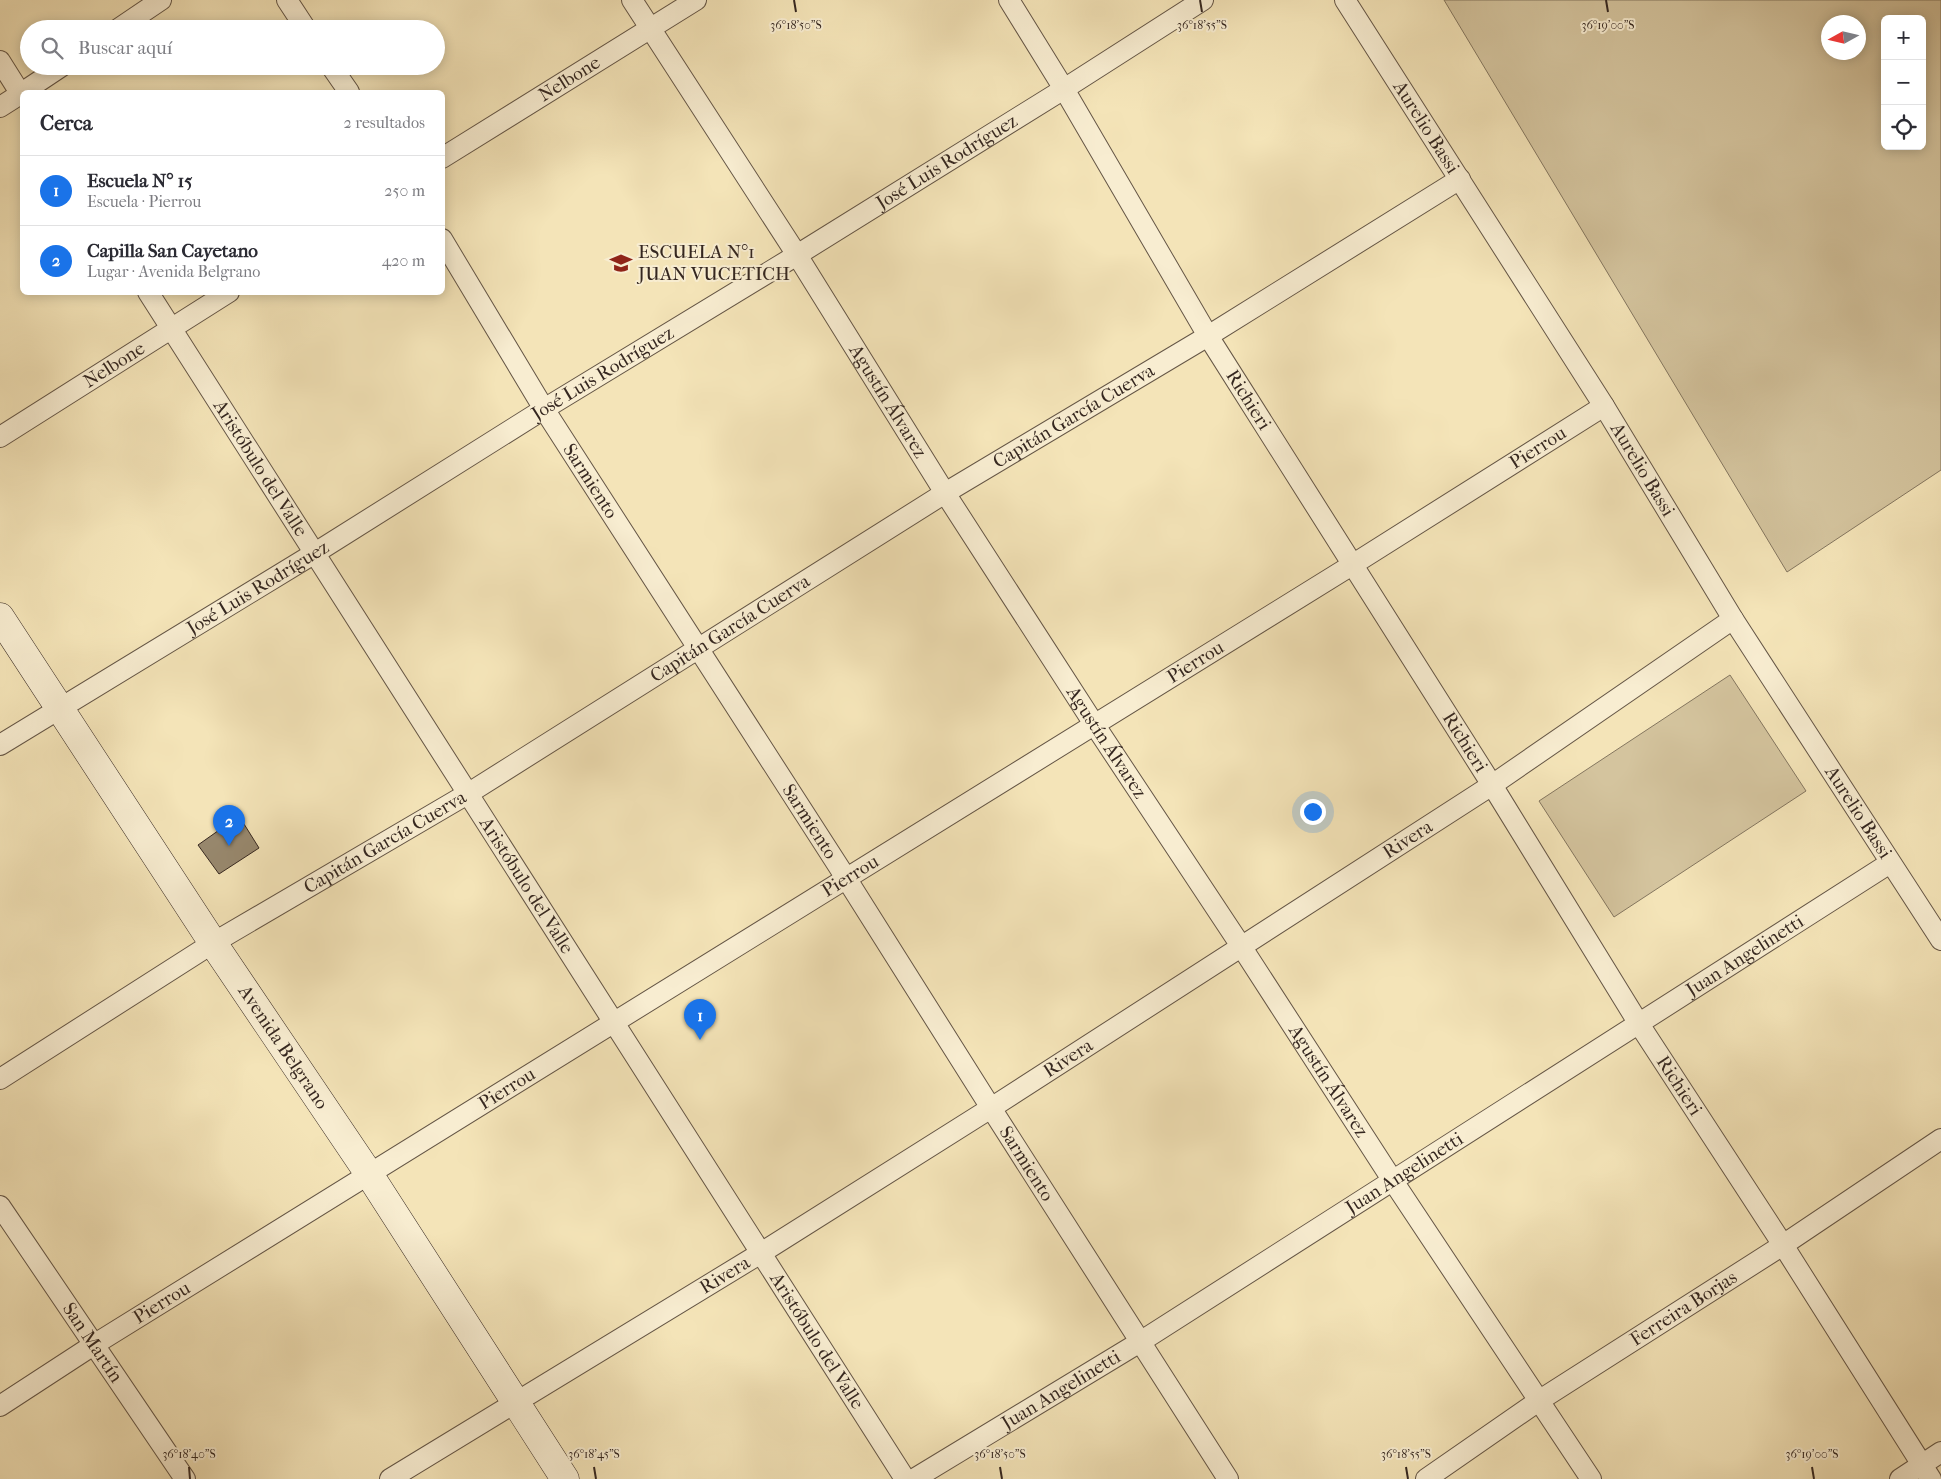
<!DOCTYPE html>
<html lang="es">
<head>
<meta charset="utf-8">
<style>
	body { margin:0; font-family:"IM FELL French Canon",serif; background:#f2f2f3; color:#2b2b33 }
	.controls { position:absolute; right:15px; top:15px; display:grid; overflow:hidden; border-radius:8px; box-shadow:0 2px 12px #0003 }
	.controls button { width:45px; height:45px; display:grid; place-items:center; padding:0; border:0; border-bottom:1px solid #e1e1e2; background:#fff; color:#2b2b33; font:25px sans-serif }
	.compass { position:absolute; left:1821px; top:15px; width:45px; height:45px; border-radius:50%; background:#fff; box-shadow:0 2px 12px #0003; rotate:262deg }
	.you { position:absolute; left:1312px; top:811px; width:18px; height:18px; margin:-12px; border:4px solid #fff; border-radius:50%; background:#1a73e8; box-shadow:0 0 0 8px #1a73e833 }
	.badge { display:grid; place-items:center; width:32px; height:32px; border-radius:50%; background:#1a73e8; color:#fff; font-size:16px; font-weight:700 }
	.pin { position:absolute; translate:-50% -41px; filter:drop-shadow(0 1px 2px #0008) }
	.pin::after { content:''; position:absolute; top:26px; width:18px; height:15px; background:inherit; clip-path:polygon(0 0,100% 0,50% 100%) }
	.list { margin:0; padding:0; list-style:none }
	h2 { display:flex; justify-content:space-between; align-items:center; height:65px; margin:0; padding:0 20px; font-size:21px }
	h2 small { font-size:16px; font-weight:400; color:#7c7c81 }
	.list li { display:grid; grid-template-columns:32px 1fr auto; gap:15px; align-items:center; box-sizing:border-box; height:70px; padding:0 20px; border-top:1px solid #e1e1e2 }
	.list b { display:block; font-size:19px; white-space:nowrap }
	.list p { margin:0; font-size:16px; white-space:nowrap; color:#7c7c81 }
	.list em { font-size:16px; font-style:normal; color:#7c7c81 }
	.icon { flex:none; width:28px; height:28px; fill:none; stroke:currentColor; stroke-width:2; stroke-linecap:round; stroke-linejoin:round }
	.map { position:relative; flex:none; width:1941px; height:1479px; overflow:hidden }
	.search { position:absolute; background:#fff; box-shadow:0 2px 12px #0003; left:20px; top:20px; width:425px; height:55px; display:flex; align-items:center; gap:12px; box-sizing:border-box; padding:0 18px; border-radius:28px; color:#7c7c81; font-size:19px }
	.panel { position:absolute; background:#fff; box-shadow:0 2px 12px #0003; left:20px; top:90px; width:425px; height:205px; border-radius:8px }
	.map>svg:first-child { display:block }
</style>
</head>
<body>
<div class="map">
<svg width="1941" height="1479" viewBox="0 0 1941 1479">
	<rect width="100%" height="100%" fill="#f4e4b8"/>
	<filter id="stains"><feTurbulence type="fractalNoise" baseFrequency=".004" numOctaves="4"/><feColorMatrix values="0 0 0 0 .2 0 0 0 0 .09 0 0 0 0 .02 0 0 0 .5 -.17"/></filter>
	<radialGradient id="worn" r=".72"><stop offset=".6" stop-color="#630" stop-opacity="0"/><stop offset="1" stop-color="#630" stop-opacity=".3"/></radialGradient>
	<path fill="#d4c49e" stroke="#84765f" fill-rule="evenodd" d="M 1444,0 L 1941,0 L 1941,470 L 1787,572 ZM 1885,19 L 1922,19 L 1922,146 L 1885,146 ZM 1828,22 L 1858,22 L 1858,52 L 1828,52 Z
		M 1730,675 L 1806,791 L 1614,917 L 1539,801 Z"/>
	<path fill="#98896f" stroke="#352720" d="M 239,816 L 259,848 L 219,874 L 198,845 Z"/>
	<g fill="none" stroke-linecap="round" stroke-linejoin="round">
		<g stroke="#655646" stroke-width="22">
			<g id="street">
				<path d="M 287,0 L 306,29"/>
				<path id="s1" d="M 632,0 L 797,255 L 945,493 L 1094,724 L 1241,946 L 1393,1181 L 1591,1479"/>
				<path id="s2" d="M 1009,0 L 1064,89 L 1208,336 L 1492,785 L 1639,1024 L 1783,1245 L 1931,1479"/>
				<path id="s3" d="M 1345,0 L 1604,406 L 1733,619 L 1941,940"/>
				<path d="M 118,29 L 161,0"/>
				<path d="M 0,61 L 22,96"/>
				<path d="M 331,66 L 349,92"/>
				<path d="M 23,92 L 62,66"/>
				<path d="M 0,107 L 22,93"/>
				<path id="s4" d="M 442,158 L 696,0"/>
				<path id="s5" d="M 442,239 L 544,409 L 846,878 L 991,1108 L 1228,1479"/>
				<path id="s6" d="M 148,292 L 905,1479"/>
				<path id="s7" d="M 0,437 L 229,292"/>
				<path id="s8" d="M 0,745 L 315,553 L 544,409 L 797,255 L 1064,89 L 1203,0"/>
				<path id="s9" d="M 0,1079 L 213,943 L 469,793 L 945,493 L 1208,336 L 1460,179"/>
				<path id="s10" d="M 0,1206 L 185,1479"/>
				<path id="s11" d="M 0,1406 L 95,1344 L 1352,565 L 1604,406"/>
				<path id="s12" d="M 390,1479 L 761,1253 L 991,1108 L 1492,785 L 1733,619"/>
				<path id="s13" d="M 914,1479 L 1140,1342 L 1890,863"/>
				<path id="s14" d="M 1426,1479 L 1540,1400 L 1783,1245 L 1941,1139"/>
				<path d="M 1900,1479 L 1941,1452"/>
			</g>
		</g>
		<g stroke="#352720" stroke-width="29">
			<g id="secondary">
				<path id="s15" d="M 0,617 L 213,943 L 369,1174 L 565,1479"/>
			</g>
		</g>
		<use href="#street" stroke="#f8edd1" stroke-width="20"/>
		<use href="#secondary" stroke="#f8edd1" stroke-width="28"/>
	</g>
	<path fill="none" stroke="#352720" stroke-width="2" d="M 794,0 L 796,12M 1200,0 L 1202,12M 1606,0 L 1608,12M 189,1467 L 190,1479M 594,1467 L 596,1479M 1000,1467 L 1002,1479M 1406,1467 L 1408,1479M 1812,1467 L 1814,1479"/>
	<defs>
		<g id="school-bare" transform="scale(1.725)"><path d="M0-5L7-2L0 1L-7-2ZM-4 1L0 2.5L4 1V4Q0 6-4 4Z" fill="#8f2418" stroke="#f8edd1" stroke-width="2.5" paint-order="stroke"/></g>
	</defs>
	<g fill-rule="evenodd">
		<use href="#school-bare" x="621" y="263"/>
	</g>
	<g text-anchor="middle" dominant-baseline="central" stroke-width="4" stroke-linejoin="round" paint-order="stroke">
		<g font-size="19" fill="#352720" stroke="#f8edd1">
			<text stroke="none"><textPath href="#s4" startOffset="150">Nelbone</textPath></text>
			<text stroke="none"><textPath href="#s3" startOffset="151">Aurelio Bassi</textPath></text>
			<text stroke="none"><textPath href="#s8" startOffset="1112">José Luis Rodríguez</textPath></text>
			<text stroke="none"><textPath href="#s7" startOffset="135">Nelbone</textPath></text>
			<text stroke="none"><textPath href="#s8" startOffset="708">José Luis Rodríguez</textPath></text>
			<text stroke="none"><textPath href="#s2" startOffset="466">Richieri</textPath></text>
			<text stroke="none"><textPath href="#s1" startOffset="476">Agustín Álvarez</textPath></text>
			<text stroke="none"><textPath href="#s9" startOffset="1262">Capitán García Cuerva</textPath></text>
			<text stroke="none"><textPath href="#s11" startOffset="1812">Pierrou</textPath></text>
			<text stroke="none"><textPath href="#s6" startOffset="209">Aristóbulo del Valle</textPath></text>
			<text stroke="none"><textPath href="#s3" startOffset="556">Aurelio Bassi</textPath></text>
			<text stroke="none"><textPath href="#s5" startOffset="284">Sarmiento</textPath></text>
			<text stroke="none"><textPath href="#s8" startOffset="302">José Luis Rodríguez</textPath></text>
			<text stroke="none"><textPath href="#s9" startOffset="858">Capitán García Cuerva</textPath></text>
			<text stroke="none"><textPath href="#s11" startOffset="1408">Pierrou</textPath></text>
			<text stroke="none"><textPath href="#s2" startOffset="871">Richieri</textPath></text>
			<text stroke="none"><textPath href="#s1" startOffset="881">Agustín Álvarez</textPath></text>
			<text stroke="none"><textPath href="#s3" startOffset="961">Aurelio Bassi</textPath></text>
			<text stroke="none"><textPath href="#s5" startOffset="689">Sarmiento</textPath></text>
			<text stroke="none"><textPath href="#s12" startOffset="1202">Rivera</textPath></text>
			<text stroke="none"><textPath href="#s9" startOffset="452">Capitán García Cuerva</textPath></text>
			<text stroke="none"><textPath href="#s11" startOffset="1002">Pierrou</textPath></text>
			<text stroke="none"><textPath href="#s6" startOffset="704">Aristóbulo del Valle</textPath></text>
			<text stroke="none"><textPath href="#s13" startOffset="982">Juan Angelinetti</textPath></text>
			<text stroke="none"><textPath href="#s15" startOffset="515">Avenida Belgrano</textPath></text>
			<text stroke="none"><textPath href="#s12" startOffset="798">Rivera</textPath></text>
			<text stroke="none"><textPath href="#s1" startOffset="1286">Agustín Álvarez</textPath></text>
			<text stroke="none"><textPath href="#s2" startOffset="1276">Richieri</textPath></text>
			<text stroke="none"><textPath href="#s11" startOffset="598">Pierrou</textPath></text>
			<text stroke="none"><textPath href="#s5" startOffset="1094">Sarmiento</textPath></text>
			<text stroke="none"><textPath href="#s13" startOffset="578">Juan Angelinetti</textPath></text>
			<text stroke="none"><textPath href="#s12" startOffset="392">Rivera</textPath></text>
			<text stroke="none"><textPath href="#s11" startOffset="192">Pierrou</textPath></text>
			<text stroke="none"><textPath href="#s14" startOffset="309">Ferreira Borjas</textPath></text>
			<text stroke="none"><textPath href="#s6" startOffset="1244">Aristóbulo del Valle</textPath></text>
			<text stroke="none"><textPath href="#s10" startOffset="165">San Martín</textPath></text>
			<text stroke="none"><textPath href="#s13" startOffset="172">Juan Angelinetti</textPath></text>
		</g>
		<g font-size="19" fill="#352720" stroke="#f8edd1" text-anchor="start">
			<text x="638" y="252">ESCUELA N°1<tspan x="638" dy="22">JUAN VUCETICH</tspan></text>
		</g>
	</g>
	<g font-size="12" text-anchor="middle" fill="#352720" stroke="#f8edd1" stroke-width="4" stroke-linejoin="round" paint-order="stroke">
		<text x="796" y="29">36°18'50"S</text>
		<text x="1202" y="29">36°18'55"S</text>
		<text x="1608" y="29">36°19'00"S</text>
		<text x="189" y="1458">36°18'40"S</text>
		<text x="594" y="1458">36°18'45"S</text>
		<text x="1000" y="1458">36°18'50"S</text>
		<text x="1406" y="1458">36°18'55"S</text>
		<text x="1812" y="1458">36°19'00"S</text>
	</g>
	<rect width="100%" height="100%" filter="url(#stains)"/>
	<rect width="100%" height="100%" fill="url(#worn)"/>
</svg>
<div class="controls">
<button>+</button>
<button>−</button>
<button><svg class="icon" aria-label="locate" viewBox="0 0 24 24"><circle cx="12" cy="12" r="6"/><path d="M12 2v4M12 18v4M2 12h4M18 12h4"/></svg></button>
</div>
<svg class="compass" viewBox="-18 -18 36 36"><path d="M0-13l5 13h-10z" fill="#e53935"/><path d="M0 13l5-13h-10z" fill="#7c7c81"/></svg>
<div class="you"></div>
<div class="pin badge" style="left:700px;top:1040px">1</div>
<div class="pin badge" style="left:229px;top:846px">2</div>
<div class="search"><svg class="icon" aria-label="search" viewBox="0 0 24 24"><circle cx="10" cy="10" r="6"/><path d="M15 15l6 6"/></svg>Buscar aquí</div>
<section class="panel">
<h2>Cerca<small>2 resultados</small></h2>
<ul class="list">
<li><span class="badge">1</span><div><b>Escuela N° 15</b><p>Escuela · Pierrou</p></div><em>250 m</em></li>
<li><span class="badge">2</span><div><b>Capilla San Cayetano</b><p>Lugar · Avenida Belgrano</p></div><em>420 m</em></li>
</ul>
</section>
</div>
</body>
</html>
